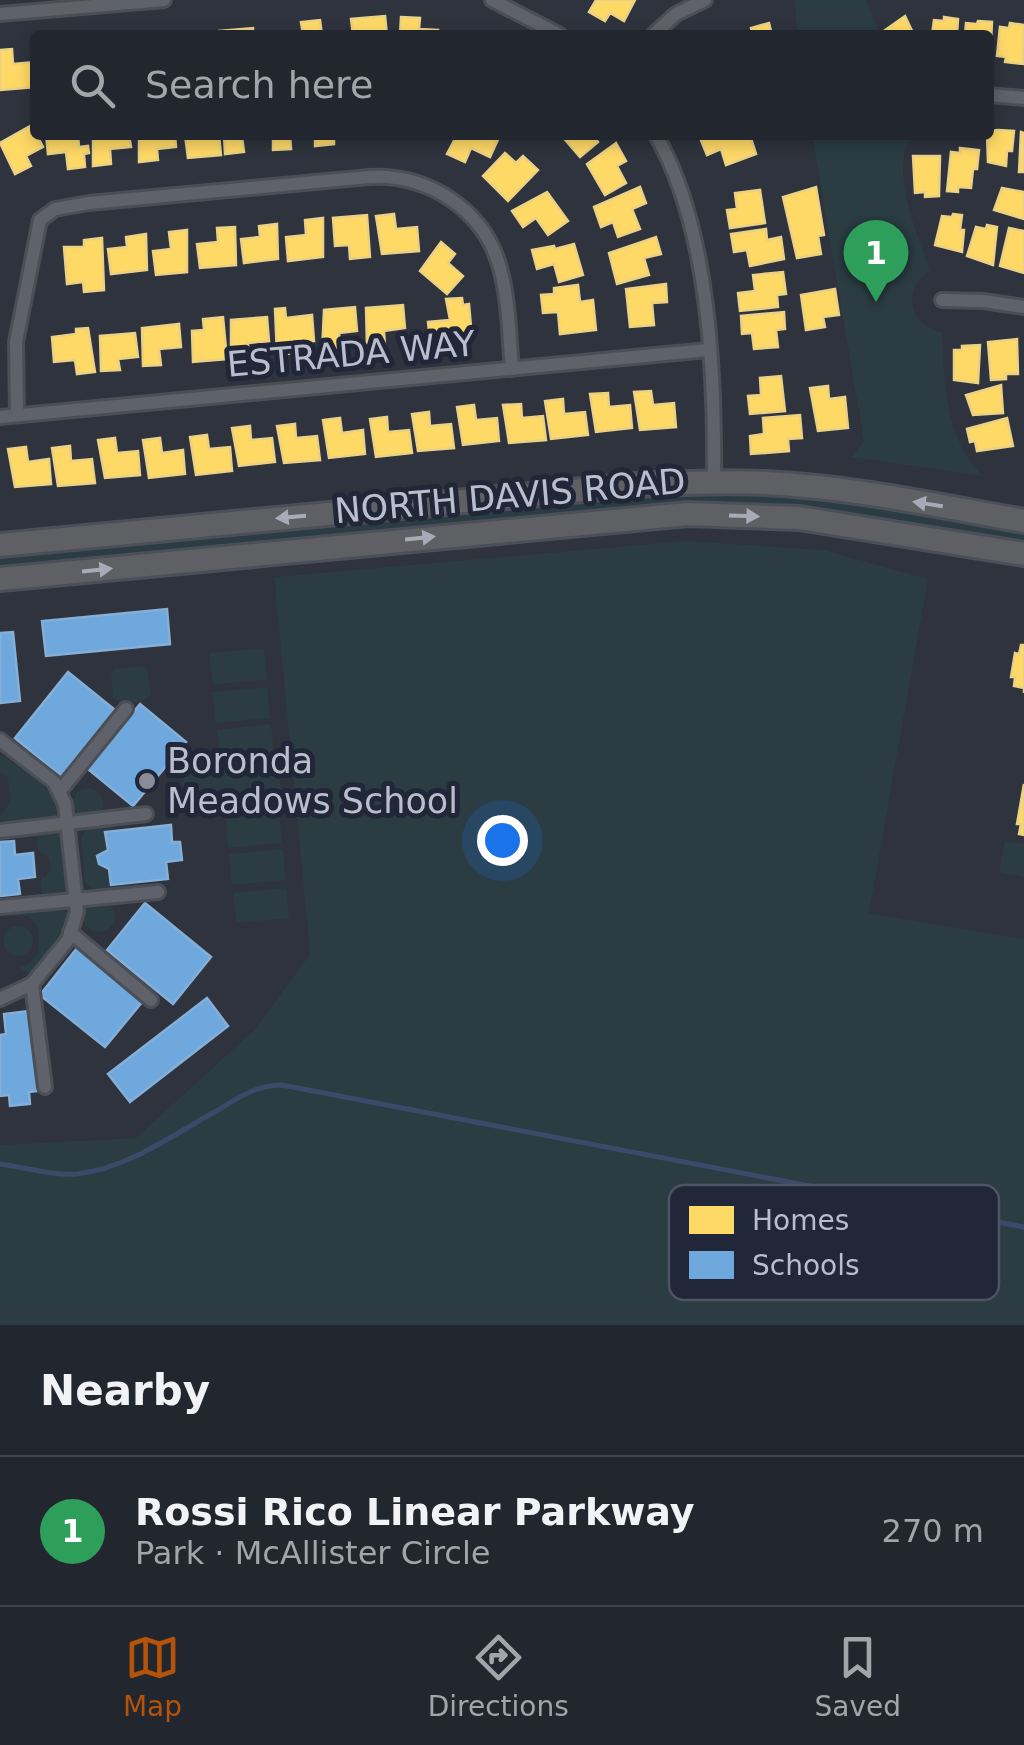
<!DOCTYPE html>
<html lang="en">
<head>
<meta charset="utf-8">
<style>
	body { margin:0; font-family:"DejaVu Sans",sans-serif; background:#2e323a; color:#f1f3f6 }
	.you { position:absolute; left:502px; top:840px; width:35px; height:35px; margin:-25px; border:8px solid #fff; border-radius:50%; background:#1a73e8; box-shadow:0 0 0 15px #1a73e833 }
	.badge { display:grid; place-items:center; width:65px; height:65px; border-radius:50%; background:#b45309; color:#fff; font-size:32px; font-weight:700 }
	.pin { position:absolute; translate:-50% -82px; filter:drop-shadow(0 2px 5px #0008) }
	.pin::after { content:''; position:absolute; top:52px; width:35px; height:30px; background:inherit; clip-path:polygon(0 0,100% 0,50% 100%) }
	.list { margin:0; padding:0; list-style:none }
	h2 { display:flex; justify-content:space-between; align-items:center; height:130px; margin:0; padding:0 40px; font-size:42px }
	h2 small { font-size:32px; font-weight:400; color:#a2a5aa }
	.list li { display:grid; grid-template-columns:65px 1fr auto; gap:30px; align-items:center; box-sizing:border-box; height:150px; padding:0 40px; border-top:2px solid #3f434a }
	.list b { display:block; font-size:38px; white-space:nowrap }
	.list p { margin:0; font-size:32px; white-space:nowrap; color:#a2a5aa }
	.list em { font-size:32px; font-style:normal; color:#a2a5aa }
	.icon { flex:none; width:55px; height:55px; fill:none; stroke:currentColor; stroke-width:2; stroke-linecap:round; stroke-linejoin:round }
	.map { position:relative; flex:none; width:1024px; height:1325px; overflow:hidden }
	.search { position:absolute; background:#22262e; box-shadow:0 5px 15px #0003; left:30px; right:30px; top:30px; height:110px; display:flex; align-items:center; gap:25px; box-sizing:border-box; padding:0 35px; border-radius:10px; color:#a2a5aa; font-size:38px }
	.sheet { height:280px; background:#22262e }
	nav { display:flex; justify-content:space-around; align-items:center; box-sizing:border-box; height:140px; border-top:2px solid #3f434a; background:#22262e; font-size:28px; color:#a2a5aa }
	nav a { display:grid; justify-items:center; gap:5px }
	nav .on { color:#b45309 }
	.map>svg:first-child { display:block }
</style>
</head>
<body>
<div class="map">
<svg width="1024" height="1325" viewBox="0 0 1024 1325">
	<rect width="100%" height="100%" fill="#2e333d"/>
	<path fill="#2b3c43" d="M 794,0 L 866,0 L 880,35 L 797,35 Z
		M 812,135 L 914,135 C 886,163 919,238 930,271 C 901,289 909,326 942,332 C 944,382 945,438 983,476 L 851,457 L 864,441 Z
		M 691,492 L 818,497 L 1024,531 L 1024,542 L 785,507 L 621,508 L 0,568 L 0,554 L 620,494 Z
		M 685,541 L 824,550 L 928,579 L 869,913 L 1024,939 L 1024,1325 L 0,1325 L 0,1145 L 136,1138 L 255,1029 L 310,954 L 274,577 Z
		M 264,648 L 267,679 L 213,685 L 209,653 Z
		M 144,666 L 148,670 L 151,694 L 143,701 L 120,704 L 113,698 L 111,673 L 115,669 Z
		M 267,687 L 270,718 L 216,723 L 212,692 Z
		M 271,724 L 274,755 L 220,761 L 217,730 Z
		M 0,754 L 35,777 L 52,796 L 58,809 L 55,817 L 0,824 L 0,816 L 11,801 L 8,778 L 0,772 Z
		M 270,764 L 279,773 L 282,795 L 274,805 L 195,813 L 185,805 L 182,781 L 189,773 Z
		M73 803a15 15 0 1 1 30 0a15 15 0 1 1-30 0Z
		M 279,811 L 282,843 L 228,848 L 225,817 Z
		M 112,826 L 116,830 L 105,832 L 107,849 L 97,856 L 98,864 L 109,870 L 110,885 L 134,884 L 131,887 L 94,890 L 85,882 L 81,837 L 88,828 Z
		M 57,832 L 63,838 L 67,889 L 61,894 L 42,895 L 41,877 L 45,877 L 51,869 L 49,857 L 38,851 L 37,834 Z
		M 1005,841 L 1024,844 L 1024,877 L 999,872 Z
		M 283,849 L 286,880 L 232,885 L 229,854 Z
		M 286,888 L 289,918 L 236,923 L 233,893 Z
		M83 916a16 16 0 1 1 32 0a16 16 0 1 1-32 0Z
		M 60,906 L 69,915 L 64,930 L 37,969 L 31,972 L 22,970 L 20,967 L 26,966 L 39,952 L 38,927 L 28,916 L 13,916 L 12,911 Z
		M3 941a15 15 0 1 1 30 0a15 15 0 1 1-30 0Z"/>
	<path fill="#ffd966" stroke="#ead185" stroke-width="2.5" d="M 596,0 L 635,0 L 624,21 L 610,13 L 605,21 L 589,12 Z
		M 385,16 L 387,35 L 353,35 L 351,19 Z
		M 905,16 L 914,35 L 888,35 L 885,30 Z
		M 401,17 L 420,18 L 419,29 L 438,30 L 438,35 L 400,35 Z
		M 944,17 L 958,19 L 957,35 L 932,35 L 934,20 L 944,21 Z
		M 320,20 L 322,35 L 303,35 L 301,22 Z
		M 978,21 L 992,22 L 990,61 L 989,35 L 965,35 L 966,23 L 977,24 Z
		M 769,23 L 772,35 L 753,35 L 751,28 Z
		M 1010,23 L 1024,25 L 1023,64 L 1005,62 L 1006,57 L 997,56 L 1000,27 L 1009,28 Z
		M 253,28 L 253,35 L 219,35 L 219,31 Z
		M 12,49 L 13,64 L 34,62 L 35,87 L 0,90 L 0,50 Z
		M 32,125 L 43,147 L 26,156 L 31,166 L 15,174 L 0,143 Z
		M 998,130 L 1014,131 L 1012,151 L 1007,151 L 1006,166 L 988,162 L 987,135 L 989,131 Z
		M 1021,132 L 1024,133 L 1024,172 L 1019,172 Z
		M 46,135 L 78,135 L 79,147 L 88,146 L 89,153 L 84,154 L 85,167 L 68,169 L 66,152 L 48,154 Z
		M 93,135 L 129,135 L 131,147 L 110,149 L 111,164 L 93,166 Z
		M 139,135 L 175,135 L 176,147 L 157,149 L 158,160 L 139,162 Z
		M 185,135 L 219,135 L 221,155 L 188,158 Z
		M 224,135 L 264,135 L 242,137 L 244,152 L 225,154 Z
		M 273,135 L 290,135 L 291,149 L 273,150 Z
		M 315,135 L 334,135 L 334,144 L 315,146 Z
		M 457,135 L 460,136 L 500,135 L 490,157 L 471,148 L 465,162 L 447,154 Z
		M 561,135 L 593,135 L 598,142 L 580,157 Z
		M 708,135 L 750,135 L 756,154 L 726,165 L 721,149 L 707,155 L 700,138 Z
		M 616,143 L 626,161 L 617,166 L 626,183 L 605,195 L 587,164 Z
		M 960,148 L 979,150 L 977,169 L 973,169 L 971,188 L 958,187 L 958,192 L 947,191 L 951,152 L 960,153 Z
		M 505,153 L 516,163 L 523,156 L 538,170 L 508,201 L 483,176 Z
		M 913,156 L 940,156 L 939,196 L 925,197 L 925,192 L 915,193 Z
		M 640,187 L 646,203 L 632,209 L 640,229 L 618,237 L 613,222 L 601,227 L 594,207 Z
		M 816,187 L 824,235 L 818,236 L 821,254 L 797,258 L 783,197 Z
		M 1002,188 L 1024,192 L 1024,219 L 994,210 Z
		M 760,190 L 765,223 L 730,228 L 727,210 L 737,209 L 735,193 Z
		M 547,192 L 568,221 L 548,235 L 536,218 L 523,227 L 512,211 Z
		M 394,214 L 396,229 L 417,227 L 419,251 L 382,254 L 376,216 Z
		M 953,214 L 962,215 L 960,230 L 964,230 L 962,252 L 935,245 L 942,216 L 952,217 Z
		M 367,215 L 370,257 L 350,259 L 349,245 L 335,246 L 333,218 Z
		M 323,218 L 323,257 L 288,261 L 286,237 L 306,235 L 305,220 Z
		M 277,224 L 278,259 L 244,263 L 241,239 L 260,237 L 259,226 Z
		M 987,225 L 997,227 L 993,265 L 967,256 L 976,227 L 986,229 Z
		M 235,227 L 236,265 L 200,268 L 197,244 L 218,242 L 217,228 Z
		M 1009,228 L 1024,231 L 1024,273 L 1000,266 Z
		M 766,229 L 767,240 L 781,237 L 784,259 L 750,266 L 747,250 L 734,252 L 731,234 Z
		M 187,230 L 187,272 L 156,275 L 153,251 L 171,249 L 169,232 Z
		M 146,234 L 147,270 L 111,274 L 108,249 L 127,247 L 126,237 Z
		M 656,237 L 661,254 L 644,258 L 649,275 L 617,284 L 609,253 Z
		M 102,238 L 104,290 L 84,292 L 83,282 L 67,284 L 64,247 L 84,247 L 84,240 Z
		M 441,242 L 455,254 L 448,263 L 463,276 L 447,294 L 420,271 Z
		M 574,244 L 583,275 L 559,282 L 554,264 L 537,269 L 532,250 L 554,246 L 555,249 Z
		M 783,272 L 786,294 L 777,295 L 778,307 L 740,311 L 738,293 L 755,291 L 753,275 Z
		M 666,284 L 667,302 L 652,303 L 654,325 L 630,327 L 626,289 Z
		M 578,285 L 580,302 L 593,300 L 596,330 L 560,334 L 558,312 L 543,313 L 541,295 L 554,294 L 554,288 Z
		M 835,289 L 839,315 L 823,317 L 825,327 L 806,330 L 801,295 Z
		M 462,298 L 463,305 L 469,304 L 472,338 L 430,342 L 428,322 L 450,320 L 446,299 Z
		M 403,305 L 405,328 L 384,331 L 385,346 L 367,347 L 366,308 Z
		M 355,307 L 357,331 L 339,333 L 341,350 L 322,352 L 324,310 Z
		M 285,308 L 286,318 L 312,315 L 314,341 L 294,342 L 295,353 L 277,355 L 275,309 Z
		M 784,312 L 785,329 L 776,330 L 778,347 L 754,349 L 752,333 L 742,334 L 741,316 Z
		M 223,317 L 227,359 L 193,362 L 192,331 L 204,330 L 203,319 Z
		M 267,317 L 269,341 L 248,343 L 249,358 L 231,359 L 231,320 Z
		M 179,324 L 181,347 L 159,349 L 161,365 L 143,366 L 142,328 Z
		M 88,328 L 95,372 L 77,374 L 75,360 L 54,362 L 52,337 L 76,334 L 76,329 Z
		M 135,333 L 138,357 L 118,359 L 120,370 L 101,371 L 100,336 Z
		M 1017,339 L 1018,374 L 1006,374 L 1006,379 L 991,380 L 988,342 Z
		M 980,345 L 978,383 L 954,380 L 954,350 L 962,350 L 962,346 Z
		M 781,376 L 785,411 L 750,414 L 748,396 L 761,395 L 760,378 Z
		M 1001,385 L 1003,413 L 973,415 L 966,395 Z
		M 828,386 L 829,399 L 845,397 L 848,428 L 818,431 L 810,388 Z
		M 651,391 L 653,405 L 674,403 L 676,427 L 640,430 L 634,392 Z
		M 608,393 L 609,407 L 630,405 L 632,428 L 596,432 L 590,394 Z
		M 563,399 L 564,414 L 585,412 L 588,435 L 551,439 L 545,401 Z
		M 521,404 L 522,418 L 543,416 L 546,440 L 509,443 L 503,405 Z
		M 474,405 L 476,420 L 497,418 L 499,441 L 463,445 L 457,407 Z
		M 429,412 L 430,426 L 451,424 L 454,448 L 418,451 L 412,414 Z
		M 800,415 L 802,438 L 788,439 L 789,451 L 751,454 L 750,436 L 764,434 L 763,418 Z
		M 387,417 L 388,432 L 409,430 L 412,453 L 376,457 L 370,419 Z
		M 340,418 L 342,433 L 363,430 L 365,454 L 329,458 L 323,420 Z
		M 1007,418 L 1013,446 L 977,451 L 975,441 L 970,442 L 967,429 Z
		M 295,424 L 296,438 L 317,436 L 320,460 L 284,463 L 277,426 Z
		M 250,426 L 251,440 L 272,438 L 275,462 L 239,466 L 232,428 Z
		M 207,435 L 209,449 L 230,447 L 232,471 L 196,475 L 190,437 Z
		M 115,438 L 117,453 L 138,451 L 140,475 L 105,478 L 98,440 Z
		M 160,438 L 162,453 L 183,450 L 185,474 L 149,478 L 143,440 Z
		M 70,446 L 71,461 L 92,459 L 95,483 L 58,486 L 52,448 Z
		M 26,447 L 28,462 L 49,459 L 51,484 L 15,487 L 8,449 Z
		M 1021,645 L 1024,645 L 1024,693 L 1024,688 L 1014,686 L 1015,677 L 1011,677 L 1015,653 L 1019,654 Z
		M 1024,784 L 1024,835 L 1019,834 L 1021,824 L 1017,824 Z"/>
	<path fill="#6fa8dc" stroke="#86afd7" stroke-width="2.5" d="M 167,609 L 170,644 L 46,656 L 42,621 Z
		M 13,632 L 20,701 L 0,703 L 0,633 Z
		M 68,672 L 115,710 L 61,776 L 15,738 Z
		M 140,704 L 186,742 L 133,806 L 88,769 Z
		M 171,825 L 172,842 L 180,842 L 182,860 L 166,862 L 168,879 L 111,885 L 109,869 L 99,864 L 97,856 L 108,850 L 105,832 Z
		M 14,841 L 15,855 L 33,853 L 35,877 L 18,879 L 20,894 L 0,896 L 0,842 Z
		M 145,903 L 211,957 L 173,1004 L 107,950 Z
		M 77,948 L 143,1001 L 105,1047 L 40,995 Z
		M 207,998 L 228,1026 L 130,1102 L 108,1074 Z
		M 30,1011 L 38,1091 L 29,1092 L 30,1104 L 10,1106 L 9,1095 L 0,1096 L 0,1035 L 6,1034 L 4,1014 Z"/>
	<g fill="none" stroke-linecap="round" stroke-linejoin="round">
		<path stroke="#3d4968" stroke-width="5" d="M 0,1164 C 25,1167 51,1176 77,1174 C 127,1169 176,1133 218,1110 C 239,1097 257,1085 282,1085 L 1024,1227"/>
		<g stroke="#4b4e55" stroke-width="18">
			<path id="street" d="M 492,0 L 560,35
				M 0,14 L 164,0
				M 653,35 L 676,14 L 705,0
				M 989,95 L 1024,98
				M 656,135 C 710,229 715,375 714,482
				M 942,300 L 983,301 L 1024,307
				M 17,415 L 16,342 L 40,220 L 55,209 L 89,203 L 369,177 C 428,174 484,209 500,268 C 509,300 509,336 512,369
				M 0,417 L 708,350
				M 0,740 L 54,782 L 65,804 L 77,912 L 68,940 L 32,984 L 0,999
				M 59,792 L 126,709
				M 0,831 L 146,814
				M 0,907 L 158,892
				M 70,932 L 151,1000
				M 32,984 L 45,1087"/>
		</g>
		<g stroke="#4b4f59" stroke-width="28">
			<path id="highway" d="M 0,545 L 635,485 C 678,483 722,481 765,483 C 852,487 939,506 1024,521
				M 0,579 L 688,514 L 799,518 L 1024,554"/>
		</g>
		<use href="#street" stroke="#5f626a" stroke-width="12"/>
		<use href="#highway" stroke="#5f6064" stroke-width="22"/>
	</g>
	<defs><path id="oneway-solid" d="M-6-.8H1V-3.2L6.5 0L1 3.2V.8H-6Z" transform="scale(2.5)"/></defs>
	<g fill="#a8abb7">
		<use href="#oneway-solid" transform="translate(928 504) rotate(-171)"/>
		<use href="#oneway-solid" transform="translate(744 516) rotate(2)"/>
		<use href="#oneway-solid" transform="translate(291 517) rotate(175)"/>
		<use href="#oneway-solid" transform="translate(420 538) rotate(-6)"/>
		<use href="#oneway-solid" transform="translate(97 570) rotate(-6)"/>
	</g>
	<circle fill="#898d9a" stroke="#212738" stroke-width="4" cx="147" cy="781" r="10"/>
	<g text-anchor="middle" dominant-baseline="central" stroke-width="10" stroke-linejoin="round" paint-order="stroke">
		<g font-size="35" fill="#babecc" stroke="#212738">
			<text transform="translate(351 354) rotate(-5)">ESTRADA WAY</text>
			<text transform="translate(510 496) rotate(-5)">NORTH DAVIS ROAD</text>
		</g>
		<g font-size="35" fill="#babecc" stroke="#212738" text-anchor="start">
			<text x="167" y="761">Boronda<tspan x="167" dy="40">Meadows School</tspan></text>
		</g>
	</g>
	<rect x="669" y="1185" width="330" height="115" rx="15" fill="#212738" stroke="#4f5464" stroke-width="2.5"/>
	<rect x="689" y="1206" width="45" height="28" fill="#ffd966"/>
	<rect x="689" y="1251" width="45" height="28" fill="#6fa8dc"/>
	<g font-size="28" fill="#babecc">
		<text x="752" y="1230">Homes</text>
		<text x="752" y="1275">Schools</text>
	</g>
</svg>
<div class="you"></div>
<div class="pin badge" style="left:876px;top:302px;background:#2e9e5b">1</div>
<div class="search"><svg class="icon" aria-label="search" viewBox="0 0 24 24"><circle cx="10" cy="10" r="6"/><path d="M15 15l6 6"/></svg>Search here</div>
</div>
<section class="sheet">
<h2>Nearby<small></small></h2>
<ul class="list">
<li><span class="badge" style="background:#2e9e5b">1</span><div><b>Rossi Rico Linear Parkway</b><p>Park · McAllister Circle</p></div><em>270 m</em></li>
</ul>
</section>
<nav>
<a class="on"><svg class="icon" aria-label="map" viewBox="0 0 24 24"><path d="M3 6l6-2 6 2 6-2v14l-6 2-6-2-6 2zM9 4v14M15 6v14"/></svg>Map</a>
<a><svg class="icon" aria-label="directions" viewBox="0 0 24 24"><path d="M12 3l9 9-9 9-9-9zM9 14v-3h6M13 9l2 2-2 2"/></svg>Directions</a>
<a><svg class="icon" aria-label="saved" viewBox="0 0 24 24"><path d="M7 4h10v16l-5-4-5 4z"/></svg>Saved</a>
</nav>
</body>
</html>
